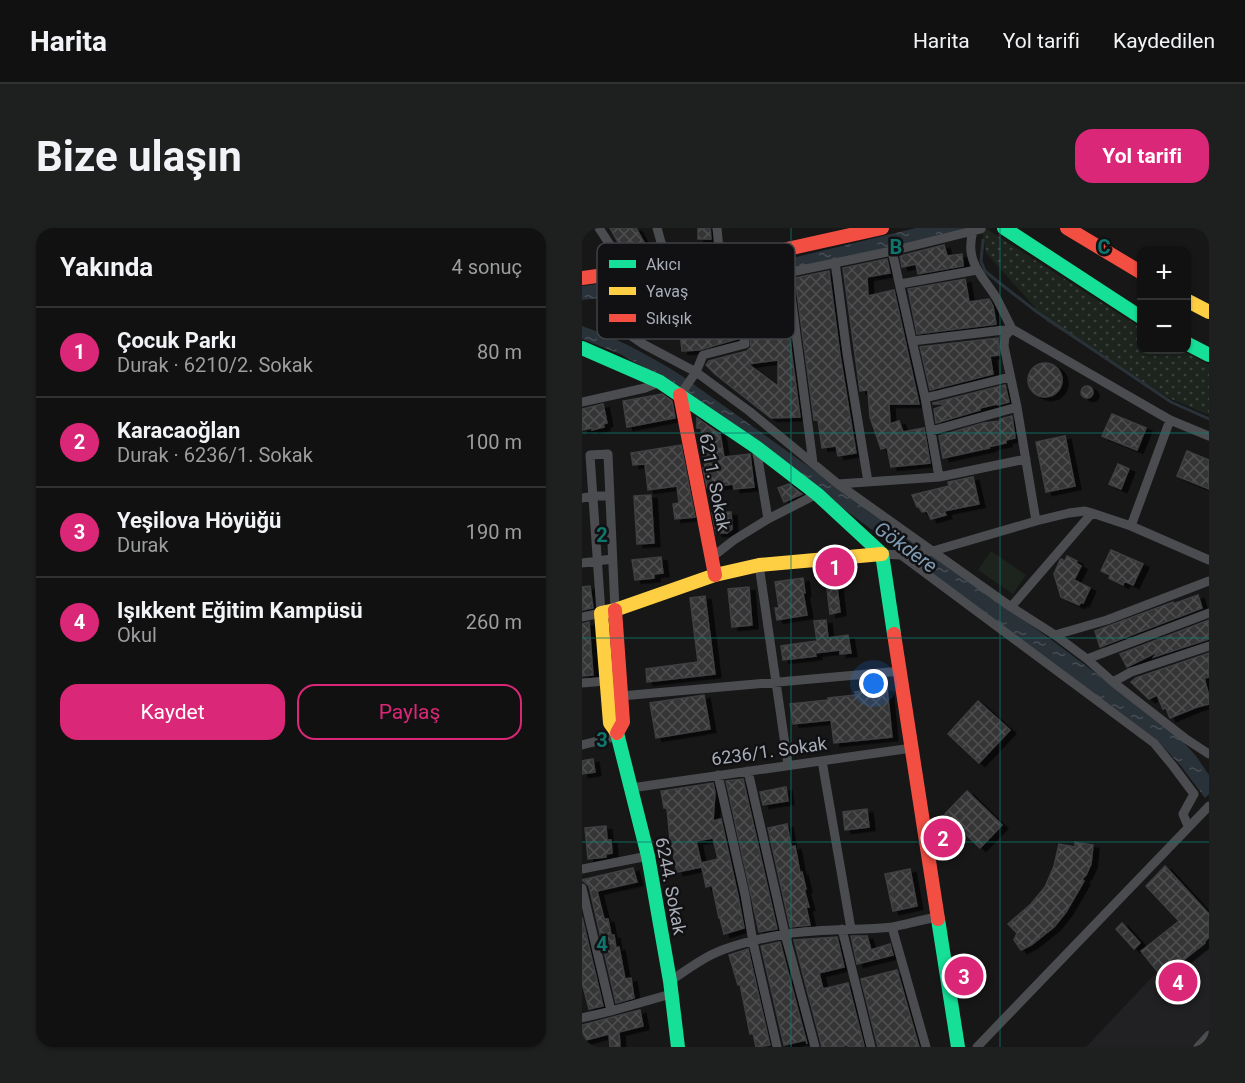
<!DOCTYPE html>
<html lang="tr">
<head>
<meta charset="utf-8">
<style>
	body { margin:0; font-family:Roboto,sans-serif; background:#1e1f1f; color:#f1f3f6 }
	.controls { position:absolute; right:18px; top:18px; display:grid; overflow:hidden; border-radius:12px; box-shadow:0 2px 4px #0004 }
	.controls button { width:54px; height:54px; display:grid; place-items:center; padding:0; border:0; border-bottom:2px solid #303131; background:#111; color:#f1f3f6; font:30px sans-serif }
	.you { position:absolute; left:292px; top:456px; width:21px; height:21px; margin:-15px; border:4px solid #fff; border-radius:50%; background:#1a73e8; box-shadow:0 0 0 9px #1a73e833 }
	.badge { display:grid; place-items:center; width:39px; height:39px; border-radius:50%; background:#db2777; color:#fff; font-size:20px; font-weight:700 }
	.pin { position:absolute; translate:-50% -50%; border:3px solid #fff; box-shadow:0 2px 6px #0006 }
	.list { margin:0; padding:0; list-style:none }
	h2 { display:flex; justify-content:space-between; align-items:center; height:78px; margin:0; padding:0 24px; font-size:26px }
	h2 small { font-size:20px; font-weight:400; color:#9c9d9f }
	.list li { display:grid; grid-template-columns:39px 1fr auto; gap:18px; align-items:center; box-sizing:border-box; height:90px; padding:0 24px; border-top:2px solid #303131 }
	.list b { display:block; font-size:22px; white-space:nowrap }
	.list p { margin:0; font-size:20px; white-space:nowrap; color:#9c9d9f }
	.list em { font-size:20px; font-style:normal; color:#9c9d9f }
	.actions { display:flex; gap:12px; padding:18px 24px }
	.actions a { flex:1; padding:14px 0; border:2px solid #db2777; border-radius:18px; text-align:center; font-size:21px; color:#db2777 }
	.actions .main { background:#db2777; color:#fff }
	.map { position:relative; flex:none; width:627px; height:819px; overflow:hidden; border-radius:18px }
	header { display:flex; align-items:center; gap:36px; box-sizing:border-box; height:84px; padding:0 30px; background:#111; border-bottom:2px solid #303131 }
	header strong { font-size:28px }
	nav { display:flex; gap:33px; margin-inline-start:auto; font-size:21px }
	.intro { display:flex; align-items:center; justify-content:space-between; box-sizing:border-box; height:144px; padding:0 36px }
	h1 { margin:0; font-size:42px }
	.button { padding:15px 27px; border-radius:18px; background:#db2777; color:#fff; font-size:21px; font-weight:700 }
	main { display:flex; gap:36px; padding:0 36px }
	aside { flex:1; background:#111; border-radius:18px; box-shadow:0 2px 4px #0004 }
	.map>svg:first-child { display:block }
</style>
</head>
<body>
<header>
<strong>Harita</strong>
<nav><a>Harita</a><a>Yol tarifi</a><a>Kaydedilen</a></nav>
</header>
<div class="intro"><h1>Bize ulaşın</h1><a class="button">Yol tarifi</a></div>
<main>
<aside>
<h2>Yakında<small>4 sonuç</small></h2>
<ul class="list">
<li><span class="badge">1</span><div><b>Çocuk Parkı</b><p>Durak · 6210/2. Sokak</p></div><em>80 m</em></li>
<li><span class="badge">2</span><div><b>Karacaoğlan</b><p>Durak · 6236/1. Sokak</p></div><em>100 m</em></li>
<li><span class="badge">3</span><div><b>Yeşilova Höyüğü</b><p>Durak</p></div><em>190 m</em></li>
<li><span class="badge">4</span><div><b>Işıkkent Eğitim Kampüsü</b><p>Okul</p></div><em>260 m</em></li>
</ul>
<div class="actions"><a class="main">Kaydet</a><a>Paylaş</a></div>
</aside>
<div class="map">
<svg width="627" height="819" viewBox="0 0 627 819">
	<defs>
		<pattern id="grass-dots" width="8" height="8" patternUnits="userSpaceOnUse" patternTransform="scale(1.5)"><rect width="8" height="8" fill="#1d241e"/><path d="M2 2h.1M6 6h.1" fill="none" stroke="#3b413d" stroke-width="1.8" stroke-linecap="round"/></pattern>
		<pattern id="water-ripples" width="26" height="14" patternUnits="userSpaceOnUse" patternTransform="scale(1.5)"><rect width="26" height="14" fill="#2a3239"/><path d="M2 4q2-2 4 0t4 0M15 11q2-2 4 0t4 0" fill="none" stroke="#464d54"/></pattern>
		<pattern id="building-cross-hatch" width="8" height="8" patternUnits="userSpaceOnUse" patternTransform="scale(1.5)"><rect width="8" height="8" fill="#353536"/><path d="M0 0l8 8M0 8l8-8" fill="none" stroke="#4f5051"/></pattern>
		<filter id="shadow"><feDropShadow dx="6" dy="3.5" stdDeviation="0" flood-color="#0009"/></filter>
	</defs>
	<rect width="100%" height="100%" fill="#171717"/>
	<path fill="#212123" d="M 627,689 L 627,819 L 504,819 Z"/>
	<path fill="url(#grass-dots)" d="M 400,0 L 403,0 L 559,100 L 560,122 L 599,122 L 627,137 L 627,187 L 587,170 L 467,95 L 404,25 Z"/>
	<path fill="#1d241e" d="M 409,323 L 444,347 L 431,366 L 396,342 Z"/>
	<path fill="url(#water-ripples)" d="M 334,0 L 391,0 L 153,55 L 0,72 L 0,58 L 194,34 Z
		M 0,98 C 37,111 67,127 100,148 L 471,413 L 592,504 L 614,528 L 627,547 L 627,566 L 623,570 L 599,538 L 574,511 L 95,158 L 38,126 L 0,111 Z"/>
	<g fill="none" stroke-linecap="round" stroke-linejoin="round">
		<path stroke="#2a3239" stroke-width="3" d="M 401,12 L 399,33 L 403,43 L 415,53 L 455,84 L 589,174 L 627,191"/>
	</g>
	<path fill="url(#building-cross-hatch)" stroke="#3f4043" stroke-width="1.5" fill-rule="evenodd" filter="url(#shadow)" d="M 28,0 L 54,0 L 70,29 L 63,33 L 48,35 Z
		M 116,0 L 128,0 L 129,11 L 116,11 Z
		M 362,17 L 365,28 L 380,26 L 381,38 L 336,46 L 334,36 L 320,39 L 318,28 Z
		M 305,31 L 308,45 L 285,49 L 286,68 L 312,62 L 337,176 L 307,176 L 308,196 L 317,193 L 321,204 L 342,200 L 348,235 L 309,239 L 305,219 L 299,221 L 288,189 L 286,162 L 278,163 L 261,40 Z
		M 247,43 L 258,127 L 274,225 L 256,228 L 254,218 L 240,220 L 236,192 L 232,192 L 213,50 Z
		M 383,51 L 387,74 L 407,71 L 411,78 L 414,96 L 335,106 L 326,61 Z
		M 200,53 L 218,189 L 189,190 L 133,146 L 124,137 L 127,133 L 165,123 L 169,119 L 161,61 ZM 196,132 L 196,158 L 166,136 Z
		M 108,70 L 109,78 L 141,75 L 143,90 L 151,89 L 155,111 L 117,122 L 100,123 L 95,72 Z
		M 416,110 L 417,127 L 408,128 L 411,146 L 348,162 L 338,119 Z
		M446 152a17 17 0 1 1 34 0a17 17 0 1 1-34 0Z
		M 423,157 L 427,174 L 416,177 L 415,176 L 398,180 L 398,182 L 354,195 L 352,181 L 366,176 L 351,176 L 351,175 Z
		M499 164a6 6 0 1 1 12 0a6 6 0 1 1-12 0Z
		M 80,166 L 90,173 L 93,190 L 45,199 L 41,173 Z
		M 21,176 L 25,195 L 21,196 L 22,199 L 10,202 L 10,200 L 0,202 L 0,181 Z
		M 530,186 L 564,200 L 555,222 L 520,208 Z
		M 430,188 L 433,210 L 424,212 L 424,215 L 406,219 L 407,220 L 361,230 L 357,208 L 401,195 L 418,193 L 418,191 Z
		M 115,190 L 138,206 L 142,229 L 168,226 L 172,259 L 152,261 L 151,256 L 125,260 L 121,240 L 123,240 L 121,228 L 123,228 L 119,200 L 115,200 Z
		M 483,208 L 493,258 L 464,264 L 454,214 Z
		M 99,217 L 113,289 L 93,291 L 91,276 L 97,275 L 95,258 L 66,262 L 63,236 L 51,237 L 49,225 Z
		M 605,223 L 627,232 L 627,261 L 595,248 Z
		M 536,236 L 547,241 L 539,261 L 527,256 Z
		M 391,249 L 397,276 L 362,283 L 364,287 L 349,291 L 345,283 L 340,284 L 337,279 L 335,279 L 330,267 L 367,258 L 366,254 Z
		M 207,256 L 220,266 L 202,274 L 196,260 Z
		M 69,267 L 72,315 L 55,316 L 52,268 Z
		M 149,284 L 150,301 L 145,305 L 134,305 L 130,285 Z
		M 529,322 L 561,336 L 551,357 L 542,353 L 541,357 L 527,350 L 528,347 L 519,343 Z
		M 485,328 L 495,333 L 494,335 L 499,338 L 492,352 L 508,360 L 501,375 L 499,374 L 497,377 L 479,369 L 472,346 L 478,332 L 479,331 L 483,333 Z
		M 79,329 L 81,345 L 72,346 L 72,350 L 53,352 L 50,332 Z
		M 221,350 L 223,365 L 221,365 L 225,387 L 195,392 L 193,380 L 197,380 L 193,354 Z
		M 254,351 L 258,384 L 248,386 L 244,352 Z
		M 8,358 L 11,380 L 0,382 L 0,359 Z
		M 167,359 L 170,397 L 150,399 L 146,361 Z
		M 616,367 L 620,380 L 518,419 L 513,403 L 591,374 L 591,376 Z
		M 123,368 L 133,446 L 65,454 L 64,441 L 116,434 L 108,370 Z
		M 244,392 L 246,410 L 266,407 L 269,425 L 258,426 L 258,422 L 233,425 L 234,428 L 201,432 L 199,418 L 235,413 L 232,393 Z
		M 627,392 L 627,411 L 572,429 L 577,423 L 545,439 L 538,426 Z
		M 7,394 L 11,447 L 0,448 L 0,396 Z
		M 627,425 L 627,449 L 622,450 L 627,468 L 627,476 L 615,479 L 588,490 L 584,480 L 581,481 L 575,467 L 567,471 L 549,454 L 554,450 Z
		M 305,460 L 310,509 L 252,515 L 249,492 L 211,496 L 208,476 L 246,472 L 246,470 L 274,467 L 273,464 Z
		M 122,467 L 128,501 L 74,510 L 68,475 Z
		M 396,473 L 428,502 L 397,535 L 366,506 Z
		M 11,531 L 13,544 L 0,546 L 0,533 Z
		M 161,551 L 195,701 L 177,704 L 144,553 Z
		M 131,555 L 133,564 L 131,593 L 139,591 L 156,668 L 162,700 L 142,706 L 138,690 L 137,690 L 130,657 L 124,659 L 119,635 L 136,631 L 131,610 L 114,613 L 120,639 L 95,644 L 88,612 L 85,580 L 82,580 L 79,563 Z
		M 204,559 L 206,573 L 181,577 L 178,564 Z
		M 385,563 L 420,597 L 398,620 L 363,586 Z
		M 285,581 L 287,599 L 263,602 L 261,584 Z
		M 205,596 L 209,619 L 213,618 L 218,645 L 220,644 L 224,661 L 222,661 L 227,679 L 224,679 L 228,697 L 208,699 L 186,600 Z
		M 24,598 L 25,612 L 29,612 L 30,625 L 24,626 L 24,629 L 6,631 L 3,600 Z
		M 493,614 L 511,617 L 509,636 L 504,647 L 500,651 L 502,653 L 484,684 L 472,699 L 449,717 L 439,722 L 432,712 L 435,705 L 426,696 L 449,676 L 463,659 L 472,638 L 477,616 L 493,619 Z
		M 583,638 L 627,686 L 627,709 L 622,714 L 623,715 L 580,749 L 559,723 L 597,693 L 564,658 Z
		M 51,640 L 55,654 L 15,663 L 22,691 L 26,691 L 29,707 L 32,707 L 34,720 L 37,719 L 43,751 L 49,750 L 52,770 L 34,775 L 7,658 L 0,652 Z
		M 328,641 L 335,678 L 311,683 L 303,646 Z
		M 0,689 L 21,778 L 7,781 L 1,758 L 0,758 Z
		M 540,695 L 558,715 L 552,721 L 534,701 Z
		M 269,708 L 285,708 L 289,722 L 308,716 L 311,727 L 275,736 Z
		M 255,709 L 262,739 L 237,745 L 241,761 L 266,755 L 282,818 L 280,819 L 266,819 L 266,817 L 257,819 L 240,819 L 212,712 Z
		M 198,714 L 225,816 L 224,812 L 202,817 L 179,718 Z
		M 166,721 L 188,817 L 174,819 L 171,805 L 168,806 L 158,756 L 156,757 L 147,727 Z
		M 315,742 L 337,819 L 296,819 L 279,751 Z
		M 58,782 L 61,798 L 37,804 L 38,819 L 28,819 L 27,806 L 0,813 L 0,797 Z"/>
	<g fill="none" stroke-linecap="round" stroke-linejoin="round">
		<path stroke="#4b4c50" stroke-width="9" d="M 17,0 L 46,45
			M 75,0 L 86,39
			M 135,0 L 138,32
			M 399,1 L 310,23 L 152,56 L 58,70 L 48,75 L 42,86 L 42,98 L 48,107 L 61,116 L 114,144 L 167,183 L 256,256 L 429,379 L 473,407 L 505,431 L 531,454 L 604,511 L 627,526
			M 391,3 C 382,34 401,48 415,71 C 420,81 425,91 430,101 L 423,108 L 422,118 L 435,179 L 454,293
			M 196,23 L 195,29 L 199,46
			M 310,23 L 343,170 L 357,249
			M 253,34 L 265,126 L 286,254
			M 206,45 L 231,235
			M 318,56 L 395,42
			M 330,113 L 430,101 L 588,192 L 627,208
			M 98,167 L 114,144 L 121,127 L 163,116 L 152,56
			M 343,170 L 428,149
			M 0,174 L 63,160 L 78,154
			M 349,203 L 435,179
			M 174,219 L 186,291
			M 256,256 L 357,249 L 444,231
			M 0,270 L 11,268 L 28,268
			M 549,298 L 588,192
			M 300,326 L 319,327 L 572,515 L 591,538 L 612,566 L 601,586 L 606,598
			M 319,327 L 351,323 L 454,293 L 487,285 L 503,283 L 510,285 L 549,298 L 627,332
			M 129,330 L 152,312 L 186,291 L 235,266
			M 0,335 L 30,331
			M 177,337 L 206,537
			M 429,379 L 510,285
			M 0,389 L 19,385 L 8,227 L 26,226 L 33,382
			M 473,407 L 525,392 L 627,353
			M 505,431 L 627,385
			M 531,454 L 549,444 L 627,418
			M 0,455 L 24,453
			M 39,468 L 319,443
			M 0,517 L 36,508
			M 240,533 L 269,701
			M 166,543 L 203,706 L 233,819
			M 136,547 L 163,667 L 171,714 L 195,819
			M 49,560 L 330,520
			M 0,641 L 66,628
			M 0,660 L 29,783
			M 310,699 L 344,819
			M 260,701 L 289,819
			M 88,753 C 106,741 123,728 143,721 C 169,712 206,704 233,703 C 259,701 285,702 311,699 C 325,696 340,692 355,689
			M 0,790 L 29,783 L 89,766
			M 395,819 L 627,578
			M 616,819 L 627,807"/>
		<path stroke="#16e098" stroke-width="14" d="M 422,0 L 560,90
			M 604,115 L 627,127
			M 0,120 L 78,154 L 174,219 L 235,266 L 300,326 L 312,406
			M 35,505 L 66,628 L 88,753 L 96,819
			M 356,691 L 376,819"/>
		<path stroke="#ffcf43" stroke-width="14" d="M 604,72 L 627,84
			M 35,505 L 28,495 L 19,385 L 33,382 L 133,347 L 177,337 L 300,326"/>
		<path stroke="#f24e42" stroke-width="14" d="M 485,0 L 560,45
			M 0,50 L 196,23 L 300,0
			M 98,167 L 133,347
			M 33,382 L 41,494 L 35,505
			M 312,406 L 356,691"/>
	</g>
	<path fill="none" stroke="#0f766e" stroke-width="1.5" stroke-opacity="0.55" d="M 209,0 L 209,819M 418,0 L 418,819M 0,205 L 627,205M 0,410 L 627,410M 0,614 L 627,614"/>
	<g text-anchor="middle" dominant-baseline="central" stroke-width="5" stroke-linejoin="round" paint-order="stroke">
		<g font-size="18" fill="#a8adb8" stroke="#111113">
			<text transform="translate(133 254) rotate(79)">6211. Sokak</text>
			<text transform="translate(187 523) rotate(-8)">6236/1. Sokak</text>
			<text transform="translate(89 658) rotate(79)">6244. Sokak</text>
		</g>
		<g font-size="20" font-style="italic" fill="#7f9bb3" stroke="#111113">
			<text transform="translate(324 319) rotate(36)">Gökdere</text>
		</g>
	</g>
	<rect x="15" y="15" width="198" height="96" rx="9" fill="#111113" stroke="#3e4045" stroke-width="1.5"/>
	<rect x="27" y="32" width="27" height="8" fill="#16e098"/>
	<rect x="27" y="59" width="27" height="8" fill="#ffcf43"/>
	<rect x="27" y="86" width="27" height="8" fill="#f24e42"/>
	<g font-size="16" fill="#a8adb8">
		<text x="64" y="42">Akıcı</text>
		<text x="64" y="69">Yavaş</text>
		<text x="64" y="96">Sıkışık</text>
	</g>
	<g font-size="20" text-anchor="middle" font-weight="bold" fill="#0f766e" stroke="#111113" stroke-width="5" stroke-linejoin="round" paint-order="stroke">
		<text x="314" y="26">B</text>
		<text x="522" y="26">C</text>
		<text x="20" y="314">2</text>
		<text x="20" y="519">3</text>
		<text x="20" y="723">4</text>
	</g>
</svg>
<div class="controls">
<button>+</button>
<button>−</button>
</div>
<div class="you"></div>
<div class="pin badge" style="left:253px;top:339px">1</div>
<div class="pin badge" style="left:361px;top:610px">2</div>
<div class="pin badge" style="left:382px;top:748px">3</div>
<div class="pin badge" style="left:596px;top:754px">4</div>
</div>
</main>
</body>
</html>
